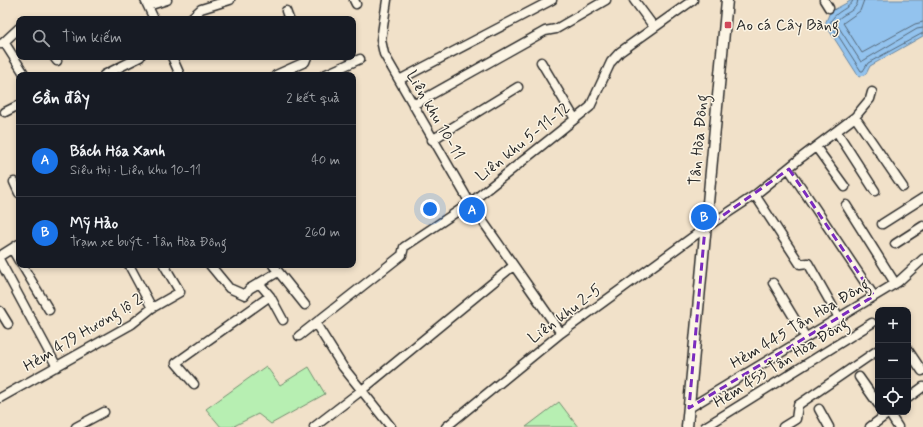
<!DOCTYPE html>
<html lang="vi">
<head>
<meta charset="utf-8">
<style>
	body { margin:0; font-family:Mynerve,sans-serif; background:#242831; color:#f1f3f6 }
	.controls { position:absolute; right:12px; bottom:12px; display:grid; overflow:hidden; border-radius:8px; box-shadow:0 2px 6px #0003 }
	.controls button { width:36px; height:36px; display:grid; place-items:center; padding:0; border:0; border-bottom:1px solid #363941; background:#171b24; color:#f1f3f6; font:20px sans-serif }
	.you { position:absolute; left:430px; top:209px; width:14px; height:14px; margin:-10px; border:3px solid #fff; border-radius:50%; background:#1a73e8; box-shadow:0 0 0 6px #1a73e833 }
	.badge { display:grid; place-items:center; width:26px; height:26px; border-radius:50%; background:#1a73e8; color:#fff; font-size:13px; font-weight:700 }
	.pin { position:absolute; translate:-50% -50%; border:2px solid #fff; box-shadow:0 1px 4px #0006 }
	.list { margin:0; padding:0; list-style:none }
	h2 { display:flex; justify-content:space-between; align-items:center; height:52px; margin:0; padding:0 16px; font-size:17px }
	h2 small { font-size:13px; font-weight:400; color:#9ea1a6 }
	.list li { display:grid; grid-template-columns:26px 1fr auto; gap:12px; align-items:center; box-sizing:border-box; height:72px; padding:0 16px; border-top:1px solid #363941 }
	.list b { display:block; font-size:15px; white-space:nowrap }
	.list p { margin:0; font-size:13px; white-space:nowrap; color:#9ea1a6 }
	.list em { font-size:13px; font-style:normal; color:#9ea1a6 }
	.icon { flex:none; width:22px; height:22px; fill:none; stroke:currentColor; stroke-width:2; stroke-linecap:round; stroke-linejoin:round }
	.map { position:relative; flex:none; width:923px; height:427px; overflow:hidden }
	.search { position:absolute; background:#171b24; box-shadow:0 2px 6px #0003; left:16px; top:16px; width:340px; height:44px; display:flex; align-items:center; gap:10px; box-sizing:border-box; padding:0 14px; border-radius:8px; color:#9ea1a6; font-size:15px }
	.panel { position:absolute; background:#171b24; box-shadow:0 2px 6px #0003; left:16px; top:72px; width:340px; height:196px; border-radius:8px }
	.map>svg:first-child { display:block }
</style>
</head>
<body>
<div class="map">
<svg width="923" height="427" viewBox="0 0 923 427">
	<rect width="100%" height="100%" fill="#f1e1c9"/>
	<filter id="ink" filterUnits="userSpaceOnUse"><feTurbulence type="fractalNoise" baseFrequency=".025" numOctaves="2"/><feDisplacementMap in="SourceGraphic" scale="8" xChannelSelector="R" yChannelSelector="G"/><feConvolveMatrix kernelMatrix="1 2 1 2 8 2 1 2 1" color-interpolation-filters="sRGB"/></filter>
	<g filter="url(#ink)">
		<path fill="#b7efb2" stroke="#718d6e" d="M 266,366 L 280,385 L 309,367 L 325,394 L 271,424 L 258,414 L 232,427 L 221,427 L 206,409 Z
			M 559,402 L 578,427 L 526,427 Z"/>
		<path fill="#93c3ee" stroke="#6986a0" d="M 852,0 L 923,0 L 923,36 L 870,66 L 866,74 L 859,77 L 825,24 L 830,12 Z"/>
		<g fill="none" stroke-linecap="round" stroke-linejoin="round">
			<path stroke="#556879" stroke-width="1" d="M 853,0 C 851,9 835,10 830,23 L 861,71 L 863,71 L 868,63 L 923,33
				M 858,0 C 857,14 840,12 836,23 L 861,62 L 917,29 L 923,28
				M 864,0 L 860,11 L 843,23 L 862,53 L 915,24 L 923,22"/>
			<g stroke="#2b2b2b" stroke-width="11">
				<path id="minor" d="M 145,0 L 154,19
					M 354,0 L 356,4
					M 387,0 L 381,40 L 384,54 L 470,203 L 561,333
					M 634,0 L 654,27
					M 824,0 L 829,8
					M 148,6 L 167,0
					M 286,11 L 289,19
					M 190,19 L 201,9 L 230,0
					M 4,42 L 25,75
					M 1,44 L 4,42 L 19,28
					M 54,57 L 57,61
					M 172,57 L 180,75
					M 541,62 L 575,119
					M 104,75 L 140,57
					M 276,75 L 305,62 L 307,57
					M 324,75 L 360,59
					M 399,80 L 552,0
					M 413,105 L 545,31 L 556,29 L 606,0
					M 5,112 L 19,105
					M 855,117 L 903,187
					M 837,132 L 875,191
					M 432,140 L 518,87
					M 816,147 L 845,187
					M 789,169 L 874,296
					M 14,182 L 19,193
					M 755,195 L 800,264 L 808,263 L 838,316
					M 846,205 L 895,283
					M 882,224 L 923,198
					M 895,244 L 923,226
					M 12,249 L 19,261
					M 0,256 L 19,244
					M 0,261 L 57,367
					M 22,265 L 49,310
					M 129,265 L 152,308
					M 210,265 L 229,288 L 245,295 L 249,289 L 278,272
					M 273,265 L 305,305
					M 259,283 L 270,296 L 283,320
					M 773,283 L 805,336
					M 0,311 L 8,324
					M 316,324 L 343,367 L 391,427
					M 299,336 L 402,255 L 404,247 L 470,203 L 590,107 L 611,62 L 620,52 L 693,0
					M 908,350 L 922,371
					M 859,377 L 878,404
					M 194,384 L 176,363 L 270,296
					M 0,398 L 132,324 L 152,308 L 180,292 L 164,265
					M 908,398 L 923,387
					M 689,408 L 898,282 L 923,259
					M 819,409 L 829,427
					M 889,413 L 898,427
					M 76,427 L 104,412
					M 314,427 L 362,390 L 513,266
					M 446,427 L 561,333 L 705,228 L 755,195 L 802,157 L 855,117 L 870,99 L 872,92
					M 705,427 L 872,323
					M 783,427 L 796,419 L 798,405 L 878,350
					M 870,427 L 890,412"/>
			</g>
			<g stroke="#2b2b2b" stroke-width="13">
				<path id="tertiary" d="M 687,427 L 727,0"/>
			</g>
			<use href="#minor" stroke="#fcf5e5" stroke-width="8"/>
			<use href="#tertiary" stroke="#fcf5e5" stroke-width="10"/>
		</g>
	</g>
	<path fill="none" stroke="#7b2cbf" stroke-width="3" stroke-dasharray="8 5" stroke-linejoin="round" d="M 789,169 L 874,296 L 689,408 L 705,228 Z"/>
	<rect fill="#d1495b" stroke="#fcf5e5" stroke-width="1.5" x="724" y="21" width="8" height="8" rx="2"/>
	<g text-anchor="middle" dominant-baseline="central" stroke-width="3" stroke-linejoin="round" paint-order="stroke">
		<g font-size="16" fill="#2b2b2b" stroke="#fcf5e5" text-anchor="start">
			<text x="736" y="25">Ao cá Cây Bàng</text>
		</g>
		<g font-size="16" fill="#2b2b2b" stroke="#fcf5e5">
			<text transform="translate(435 115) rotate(60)">Liên khu 10-11</text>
			<text transform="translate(699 140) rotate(-85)">Tân Hòa Đông</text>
			<text transform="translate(523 142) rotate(-39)">Liên khu 5-11-12</text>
			<text transform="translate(565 314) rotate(-37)">Liên khu 2-5</text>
			<text transform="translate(800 324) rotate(-31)">Hẻm 445 Tân Hòa Đông</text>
			<text transform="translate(83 333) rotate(-31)">Hẻm 479 Hương lộ 2</text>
			<text transform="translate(781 363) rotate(-32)">Hẻm 453 Tân Hòa Đông</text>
		</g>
	</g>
</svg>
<div class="controls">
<button>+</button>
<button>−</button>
<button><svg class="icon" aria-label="locate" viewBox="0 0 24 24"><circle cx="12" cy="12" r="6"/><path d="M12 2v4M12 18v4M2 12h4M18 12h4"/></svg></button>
</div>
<div class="you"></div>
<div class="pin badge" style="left:472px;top:210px">A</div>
<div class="pin badge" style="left:704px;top:217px">B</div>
<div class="search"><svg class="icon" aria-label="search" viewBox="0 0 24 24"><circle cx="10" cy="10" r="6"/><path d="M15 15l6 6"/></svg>Tìm kiếm</div>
<section class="panel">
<h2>Gần đây<small>2 kết quả</small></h2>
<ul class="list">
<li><span class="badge">A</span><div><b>Bách Hóa Xanh</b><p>Siêu thị · Liên khu 10-11</p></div><em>40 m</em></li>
<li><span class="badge">B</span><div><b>Mỹ Hảo</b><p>Trạm xe buýt · Tân Hòa Đông</p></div><em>260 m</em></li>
</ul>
</section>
</div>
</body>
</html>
